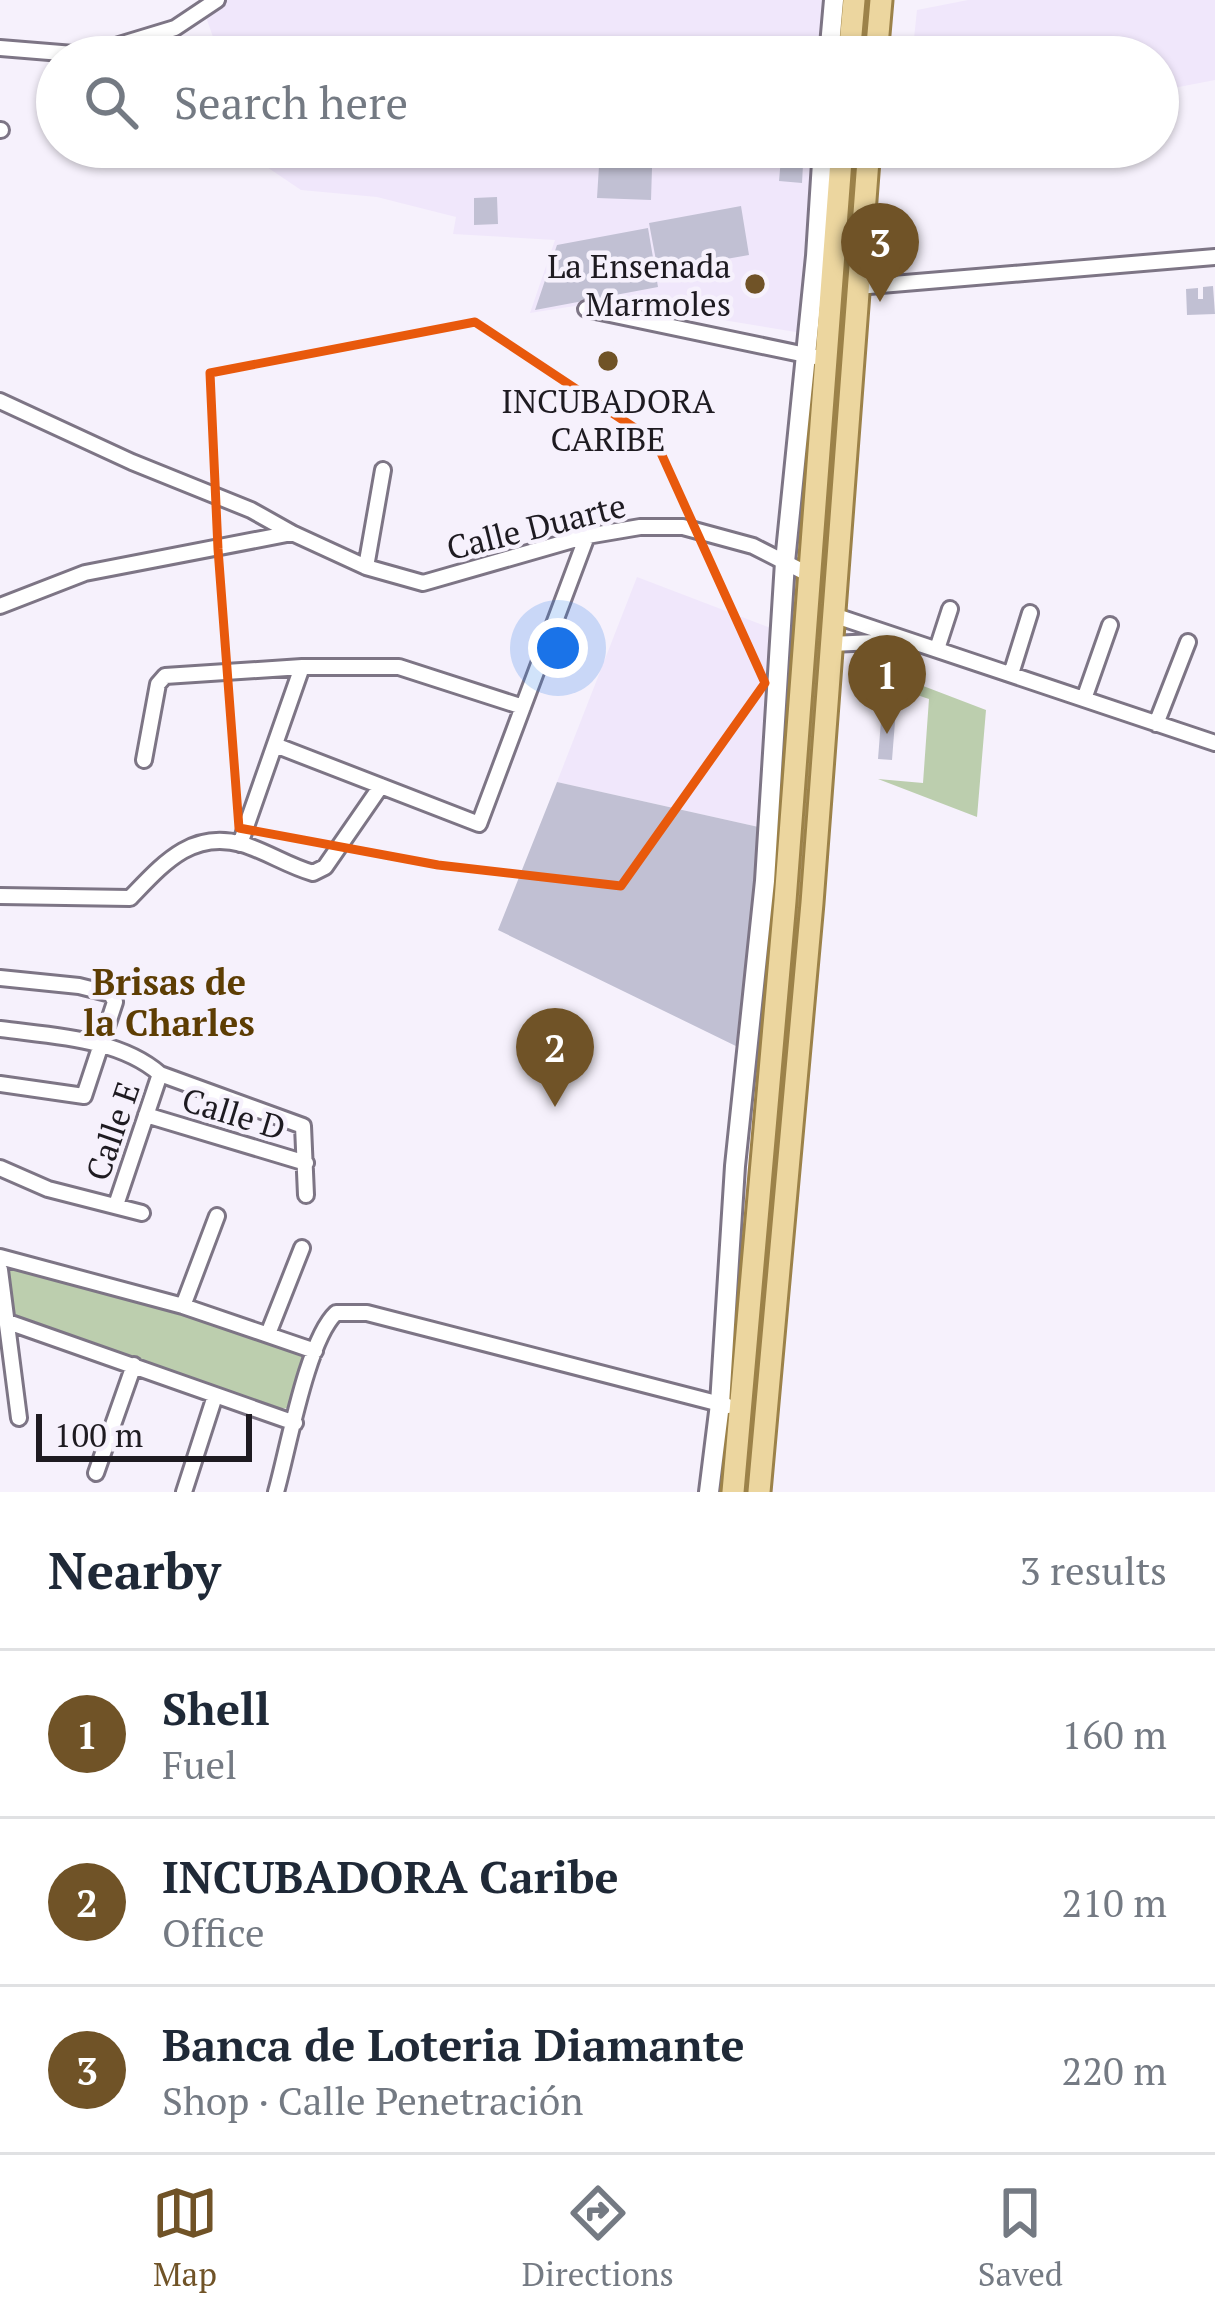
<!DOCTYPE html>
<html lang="en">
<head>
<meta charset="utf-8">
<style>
	body { margin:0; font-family:"PT Serif",serif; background:#f2f2f3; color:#1f2937 }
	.scale { position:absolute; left:36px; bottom:30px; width:216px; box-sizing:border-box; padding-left:12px; border:6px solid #1e1b21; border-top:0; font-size:33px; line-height:42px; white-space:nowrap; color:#1e1b21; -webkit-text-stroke:9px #f6f1fc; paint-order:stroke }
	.you { position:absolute; left:558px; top:648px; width:42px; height:42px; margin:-30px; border:9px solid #fff; border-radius:50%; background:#1a73e8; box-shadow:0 0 0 18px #1a73e833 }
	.badge { display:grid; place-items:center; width:78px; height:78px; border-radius:50%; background:#705327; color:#fff; font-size:39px; font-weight:700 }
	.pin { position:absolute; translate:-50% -99px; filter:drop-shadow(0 3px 6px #0008) }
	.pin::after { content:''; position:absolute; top:63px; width:42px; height:36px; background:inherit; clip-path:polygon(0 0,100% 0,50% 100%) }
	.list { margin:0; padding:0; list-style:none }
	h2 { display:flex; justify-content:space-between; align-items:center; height:156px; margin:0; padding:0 48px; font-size:51px }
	h2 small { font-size:39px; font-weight:400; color:#747a83 }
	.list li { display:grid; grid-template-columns:78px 1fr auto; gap:36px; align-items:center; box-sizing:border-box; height:168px; padding:0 48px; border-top:3px solid #e0e1e3 }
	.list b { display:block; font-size:45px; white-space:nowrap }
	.list p { margin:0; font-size:39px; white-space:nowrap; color:#747a83 }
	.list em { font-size:39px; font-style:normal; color:#747a83 }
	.icon { flex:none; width:66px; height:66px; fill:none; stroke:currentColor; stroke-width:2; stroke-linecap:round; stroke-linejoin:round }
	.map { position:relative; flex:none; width:1215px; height:1492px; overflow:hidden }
	.search { position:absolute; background:#fff; box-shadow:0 3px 9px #0004; left:36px; right:36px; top:36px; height:132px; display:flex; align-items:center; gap:30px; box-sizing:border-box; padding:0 42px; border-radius:66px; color:#747a83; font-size:45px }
	.sheet { height:660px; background:#fff }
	nav { display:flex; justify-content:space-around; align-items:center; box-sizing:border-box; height:168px; border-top:3px solid #e0e1e3; background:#fff; font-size:33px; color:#747a83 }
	nav a { display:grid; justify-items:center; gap:6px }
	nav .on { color:#705327 }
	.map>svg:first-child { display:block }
</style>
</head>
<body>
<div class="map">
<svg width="1215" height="1492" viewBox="0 0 1215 1492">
	<rect width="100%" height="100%" fill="#f6f1fc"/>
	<path fill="#f0e7fb" d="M 224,0 L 822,0 L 847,4 L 843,57 L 220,57 L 206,17 Z
		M 968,0 L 1215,0 L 1215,80 L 1158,91 L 1158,57 L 912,57 L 917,10 Z
		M 231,147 L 837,147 L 834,185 L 810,190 L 802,333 L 607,301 L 530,313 L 555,240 L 453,234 L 456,217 L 377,197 L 301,190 L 255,159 L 235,164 Z
		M 637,577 L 776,630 L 763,828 L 557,782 Z"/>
	<path fill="#bcceae" d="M 866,670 L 884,671 L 986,710 L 977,817 L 878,779 L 923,783 L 929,699 C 914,695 907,688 893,680 C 882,675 876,678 866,670 Z
		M 12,1265 L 148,1302 L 303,1355 L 305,1361 L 293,1408 L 274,1409 L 12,1317 L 6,1268 Z"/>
	<path fill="#c1c0d3" d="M 782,147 L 804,147 L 802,183 L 779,181 Z
		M 599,166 L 652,168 L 651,200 L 597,198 Z
		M 497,197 L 498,224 L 474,225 L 474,198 Z
		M 741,206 L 749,255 L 658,271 L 649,223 Z
		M 648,228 L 658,287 L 535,310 L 557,245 Z
		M 1213,286 L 1215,314 L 1187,315 L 1186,289 L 1198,288 L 1198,299 L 1203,299 L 1203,287 Z
		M 883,695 L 897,696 L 892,760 L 878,759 Z
		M 557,782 L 763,828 L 742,1049 L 498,930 Z"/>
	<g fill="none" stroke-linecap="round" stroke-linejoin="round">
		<g stroke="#7d7585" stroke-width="20">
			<path id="street" d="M 0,48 L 86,55 L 175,28 L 217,0
				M 0,130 L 1,130
				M 857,287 L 1215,257
				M 586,309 L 825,359
				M 0,401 L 132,462 L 251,510 L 292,533
				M 366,567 L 383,470
				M 0,606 L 85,573 L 292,533 L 366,567 L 423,583 L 587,536 L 640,527 L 683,527 L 753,546 L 808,574
				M 833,615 L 1215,743
				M 831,644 L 897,641
				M 937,649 L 950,609
				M 1011,674 L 1030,613
				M 1084,699 L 1110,625
				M 1156,724 L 1188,642
				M 275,745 L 479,824 L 587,536
				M 144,760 L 158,684 L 165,676 L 302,667 L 399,667 L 523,707
				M 240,844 L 302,667
				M 0,896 L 130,898 C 163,864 191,830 242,844 C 266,851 288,866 313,873 L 325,867 L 381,786
				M 0,978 L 79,986 L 111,994 L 115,1002 L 84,1096 L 0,1084
				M 0,1029 C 52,1036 119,1038 160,1074 L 303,1126 L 306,1195
				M 146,1115 L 306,1163
				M 0,1168 L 48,1189 L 142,1213
				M 116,1205 L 160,1074
				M 0,1257 L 183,1306 L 315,1351
				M 0,1270 L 19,1418
				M 183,1306 L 217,1216
				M 8,1322 L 295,1423
				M 268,1334 L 302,1248
				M 96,1473 L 134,1365
				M 184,1492 L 215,1396
				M 276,1492 C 288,1450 307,1340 336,1313 L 367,1313 L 728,1406"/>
		</g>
		<g stroke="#7d7585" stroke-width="24">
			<path id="secondary" d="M 829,57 L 834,0
				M 709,1492 L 720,1404 L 735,1166 L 765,881 L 785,562 L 816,256 L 823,147"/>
		</g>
		<g stroke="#9c8249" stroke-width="27">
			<path id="primary" d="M 849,57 L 854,0
				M 876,57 L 881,0
				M 733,1492 L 785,901 L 842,147
				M 759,1492 L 812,903 L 869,147"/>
		</g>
		<use href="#street" stroke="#fff" stroke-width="14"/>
		<use href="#secondary" stroke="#fff" stroke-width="18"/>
		<use href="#primary" stroke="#ecd69f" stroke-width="21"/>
	</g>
	<path fill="none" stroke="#e8590c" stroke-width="9" stroke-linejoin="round" d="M 475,322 L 656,442 L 765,683 L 621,886 L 438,865 L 239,828 L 218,549 L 210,373 Z"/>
	<g fill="#705327" stroke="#f6f1fc" stroke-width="4.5">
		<circle cx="755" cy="284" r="12"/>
		<circle cx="608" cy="361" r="12"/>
	</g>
	<g text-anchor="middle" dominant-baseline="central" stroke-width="9" stroke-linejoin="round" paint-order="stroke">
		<g font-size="33" fill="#1e1b21" stroke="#f6f1fc" text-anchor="end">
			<text x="731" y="265">La Ensenada<tspan x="731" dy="38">Marmoles</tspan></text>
			<text x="608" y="400" text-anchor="middle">INCUBADORA<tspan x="608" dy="38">CARIBE</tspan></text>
		</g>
		<g font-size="33" fill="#1e1b21" stroke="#f6f1fc">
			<text transform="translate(536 526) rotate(-14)">Calle Duarte</text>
			<text transform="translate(234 1113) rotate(17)">Calle D</text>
			<text transform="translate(112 1131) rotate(-71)">Calle E</text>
		</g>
		<g font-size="36" font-weight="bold" fill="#5d3d03" stroke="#f6f1fc">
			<text x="169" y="981">Brisas de<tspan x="169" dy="41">la Charles</tspan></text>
		</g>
	</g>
</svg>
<div class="scale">100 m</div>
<div class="you"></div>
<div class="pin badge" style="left:887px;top:734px">1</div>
<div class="pin badge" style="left:555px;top:1107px">2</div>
<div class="pin badge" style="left:880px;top:302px">3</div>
<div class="search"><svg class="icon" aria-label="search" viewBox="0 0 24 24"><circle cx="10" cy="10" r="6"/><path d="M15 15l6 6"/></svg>Search here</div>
</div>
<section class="sheet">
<h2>Nearby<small>3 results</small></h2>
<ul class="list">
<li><span class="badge">1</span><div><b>Shell</b><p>Fuel</p></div><em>160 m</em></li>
<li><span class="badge">2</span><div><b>INCUBADORA Caribe</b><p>Office</p></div><em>210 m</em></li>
<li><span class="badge">3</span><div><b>Banca de Loteria Diamante</b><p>Shop · Calle Penetración</p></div><em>220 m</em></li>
</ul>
</section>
<nav>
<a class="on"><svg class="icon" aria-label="map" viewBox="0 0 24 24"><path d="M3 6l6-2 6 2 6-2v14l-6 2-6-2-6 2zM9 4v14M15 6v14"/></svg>Map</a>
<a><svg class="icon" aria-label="directions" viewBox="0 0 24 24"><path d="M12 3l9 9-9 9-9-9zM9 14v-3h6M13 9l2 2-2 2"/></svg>Directions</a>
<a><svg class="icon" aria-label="saved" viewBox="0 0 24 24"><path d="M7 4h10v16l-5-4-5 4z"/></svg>Saved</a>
</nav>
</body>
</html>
